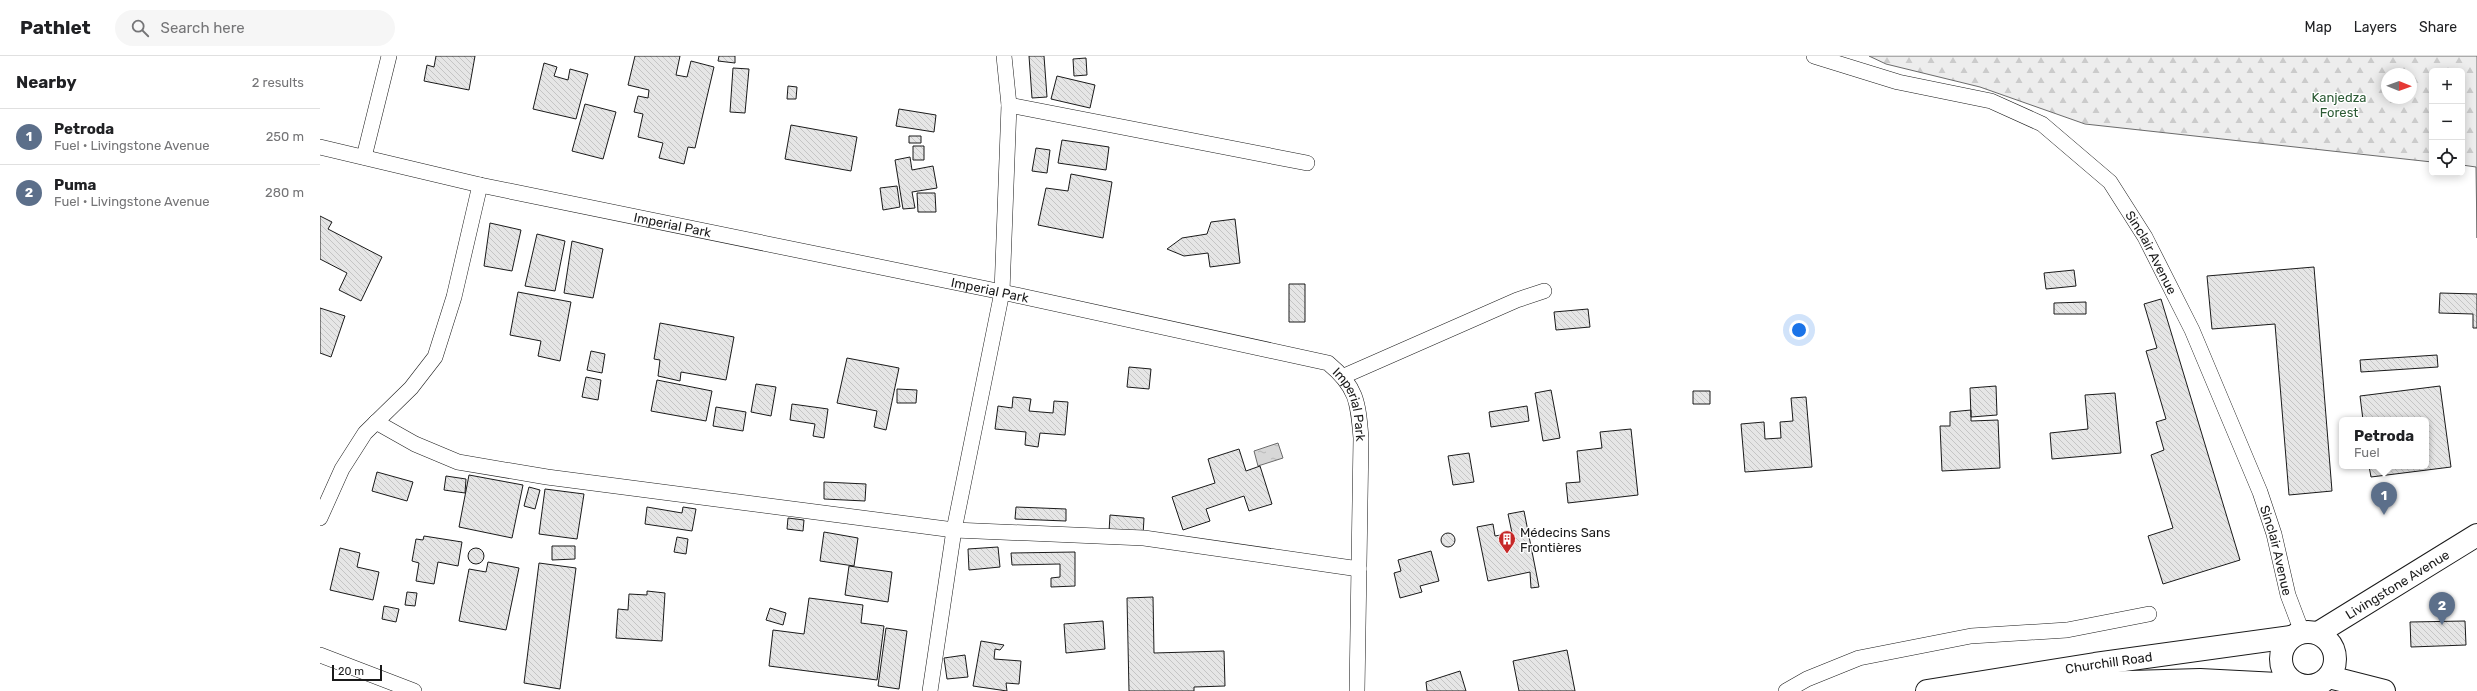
<!DOCTYPE html>
<html lang="en">
<head>
<meta charset="utf-8">
<style>
	body { margin:0; font-family:Rubik,sans-serif; background:#f6f6f6; color:#202124 }
	.controls { position:absolute; right:12px; top:12px; display:grid; overflow:hidden; border-radius:6px; box-shadow:0 2px 10px #0003 }
	.controls button { width:36px; height:36px; display:grid; place-items:center; padding:0; border:0; border-bottom:1px solid #e0e0e0; background:#fff; color:#202124; font:20px sans-serif }
	.compass { position:absolute; left:2061px; top:12px; width:36px; height:36px; border-radius:50%; background:#fff; box-shadow:0 2px 10px #0003; rotate:91deg }
	.scale { position:absolute; left:12px; bottom:10px; width:50px; box-sizing:border-box; padding-left:4px; border:2px solid #1a1a1a; border-top:0; font-size:11px; line-height:14px; white-space:nowrap; color:#1a1a1a; -webkit-text-stroke:3px #fff; paint-order:stroke }
	.you { position:absolute; left:1479px; top:274px; width:14px; height:14px; margin:-10px; border:3px solid #fff; border-radius:50%; background:#1a73e8; box-shadow:0 0 0 6px #1a73e833 }
	.badge { display:grid; place-items:center; width:26px; height:26px; border-radius:50%; background:#ea580c; color:#fff; font-size:13px; font-weight:700 }
	.pin { position:absolute; translate:-50% -33px; filter:drop-shadow(0 1px 2px #0008) }
	.pin::after { content:''; position:absolute; top:21px; width:14px; height:12px; background:inherit; clip-path:polygon(0 0,100% 0,50% 100%) }
	.popup { position:absolute; left:2019px; top:361px; width:90px; height:52px; box-sizing:border-box; display:grid; place-content:center; border-radius:6px; background:#fff; filter:drop-shadow(0 1px 3px #0005); font-size:13px; white-space:nowrap; color:#757577 }
	.popup b { font-size:15px; color:#202124 }
	.popup::after { content:''; position:absolute; left:50%; top:100%; margin-left:-8px; border:8px solid transparent; border-top-color:#fff }
	.list { margin:0; padding:0; list-style:none }
	h2 { display:flex; justify-content:space-between; align-items:center; height:52px; margin:0; padding:0 16px; font-size:17px }
	h2 small { font-size:13px; font-weight:400; color:#757577 }
	.list li { display:grid; grid-template-columns:26px 1fr auto; gap:12px; align-items:center; box-sizing:border-box; height:56px; padding:0 16px; border-top:1px solid #e0e0e0 }
	.list b { display:block; font-size:15px; white-space:nowrap }
	.list p { margin:0; font-size:13px; white-space:nowrap; color:#757577 }
	.list em { font-size:13px; font-style:normal; color:#757577 }
	.icon { flex:none; width:22px; height:22px; fill:none; stroke:currentColor; stroke-width:2; stroke-linecap:round; stroke-linejoin:round }
	.map { position:relative; flex:none; width:2157px; height:635px; overflow:hidden }
	header { display:flex; align-items:center; gap:24px; box-sizing:border-box; height:56px; padding:0 20px; background:#fff; border-bottom:1px solid #e0e0e0 }
	header strong { font-size:19px }
	nav { display:flex; gap:22px; margin-inline-start:auto; font-size:14px }
	.search { width:280px; height:36px; background:#f6f6f6; display:flex; align-items:center; gap:10px; box-sizing:border-box; padding:0 14px; border-radius:22px; color:#757577; font-size:15px }
	main { display:flex }
	aside { flex:1; background:#fff }
	.map>svg:first-child { display:block }
</style>
</head>
<body>
<header>
<strong>Pathlet</strong>
<div class="search"><svg class="icon" aria-label="search" viewBox="0 0 24 24"><circle cx="10" cy="10" r="6"/><path d="M15 15l6 6"/></svg>Search here</div>
<nav><a>Map</a><a>Layers</a><a>Share</a></nav>
</header>
<main>
<aside>
<h2>Nearby<small>2 results</small></h2>
<ul class="list">
<li><span class="badge" style="background:#5c6f8a">1</span><div><b>Petroda</b><p>Fuel · Livingstone Avenue</p></div><em>250 m</em></li>
<li><span class="badge" style="background:#5c6f8a">2</span><div><b>Puma</b><p>Fuel · Livingstone Avenue</p></div><em>280 m</em></li>
</ul>
</aside>
<div class="map">
<svg width="2157" height="635" viewBox="0 0 2157 635">
	<defs>
		<pattern id="forest-firs" width="22" height="20" patternUnits="userSpaceOnUse"><rect width="22" height="20" fill="#ededed"/><path d="M5 1l3.5 6h-7zM16 11l3.5 6h-7z" fill="#cbcbcb"/></pattern>
		<pattern id="water-ripples" width="26" height="14" patternUnits="userSpaceOnUse"><rect width="26" height="14" fill="#d7d7d7"/><path d="M2 4q2-2 4 0t4 0M15 11q2-2 4 0t4 0" fill="none" stroke="#b8b8b8"/></pattern>
		<pattern id="building-back-hatch" width="6" height="6" patternUnits="userSpaceOnUse"><rect width="6" height="6" fill="#e6e6e6"/><path d="M-1 5l2 2M0 0l6 6M5-1l2 2" fill="none" stroke="#c5c5c5"/></pattern>
	</defs>
	<rect width="100%" height="100%" fill="#fff"/>
	<path fill="url(#forest-firs)" stroke="#6a6a6a" fill-rule="evenodd" d="M 1549,0 L 2157,0 L 2157,182 L 2156,111 L 2142,109 L 2142,15 L 2112,15 L 2112,106 L 1765,68 L 1660,31 L 1566,8 ZM 2067,18 L 2091,18 L 2091,42 L 2067,42 Z"/>
	<path fill="url(#water-ripples)" stroke="#6a6a6a" d="M 958,387 L 963,402 L 938,410 L 934,395 Z"/>
	<path fill="url(#building-back-hatch)" stroke="#1a1a1a" d="M 116,0 L 155,0 L 149,34 L 104,25 L 107,9 L 114,11 Z
		M 315,0 L 360,0 L 356,19 L 367,21 L 371,5 L 394,11 L 375,92 L 368,91 L 364,108 L 339,102 L 343,87 L 318,81 L 323,58 L 314,56 L 318,40 L 328,42 L 329,34 L 308,29 Z
		M 399,0 L 415,0 L 415,7 L 398,5 Z
		M 709,0 L 724,0 L 727,41 L 712,42 Z
		M 766,2 L 767,19 L 754,20 L 753,3 Z
		M 224,7 L 237,11 L 234,20 L 248,24 L 250,13 L 268,18 L 256,63 L 213,53 Z
		M 413,12 L 429,13 L 425,57 L 410,56 Z
		M 737,20 L 775,29 L 770,52 L 731,43 Z
		M 468,30 L 477,31 L 476,43 L 467,43 Z
		M 265,48 L 296,56 L 283,103 L 252,95 Z
		M 579,53 L 616,59 L 614,76 L 576,70 Z
		M 471,69 L 537,81 L 531,115 L 465,103 Z
		M 589,80 L 601,80 L 601,87 L 589,87 Z
		M 742,84 L 789,91 L 786,114 L 738,107 Z
		M 593,90 L 604,90 L 604,104 L 593,104 Z
		M 716,92 L 730,94 L 727,117 L 712,115 Z
		M 590,101 L 592,114 L 613,110 L 617,132 L 592,136 L 595,152 L 583,153 L 575,104 Z
		M 751,118 L 792,126 L 783,182 L 718,169 L 726,132 L 748,135 Z
		M 577,130 L 580,151 L 563,154 L 560,132 Z
		M 597,137 L 615,137 L 616,156 L 598,156 Z
		M 0,160 L 12,166 L 8,173 L 62,201 L 41,245 L 19,234 L 27,217 L 0,203 Z
		M 915,163 L 920,207 L 890,211 L 888,197 L 864,200 L 847,193 L 862,182 L 887,178 L 891,166 Z
		M 170,167 L 201,174 L 192,215 L 164,210 Z
		M 217,178 L 245,185 L 235,235 L 205,230 Z
		M 252,185 L 283,193 L 273,242 L 244,237 Z
		M 1994,211 L 2012,435 L 1969,439 L 1955,268 L 1892,273 L 1887,220 Z
		M 1754,214 L 1756,230 L 1726,233 L 1724,217 Z
		M 969,228 L 985,228 L 985,266 L 969,266 Z
		M 198,236 L 251,246 L 240,305 L 218,300 L 221,285 L 190,279 Z
		M 2120,237 L 2157,238 L 2157,272 L 2153,272 L 2153,258 L 2119,257 Z
		M 1841,243 L 1920,504 L 1843,528 L 1828,480 L 1853,472 L 1831,399 L 1844,394 L 1836,366 L 1846,363 L 1826,295 L 1837,292 L 1824,248 Z
		M 1766,246 L 1766,258 L 1734,258 L 1734,247 Z
		M 0,252 L 25,260 L 11,301 L 0,297 Z
		M 1268,253 L 1270,271 L 1236,274 L 1234,256 Z
		M 340,267 L 414,281 L 406,324 L 361,316 L 360,325 L 338,320 L 340,304 L 334,303 Z
		M 271,295 L 285,298 L 282,317 L 267,314 Z
		M 2117,299 L 2118,311 L 2041,316 L 2040,304 Z
		M 527,302 L 579,312 L 566,374 L 554,371 L 557,355 L 517,347 Z
		M 809,311 L 831,313 L 829,333 L 807,331 Z
		M 266,321 L 281,324 L 278,344 L 262,341 Z
		M 337,324 L 392,335 L 386,365 L 331,355 Z
		M 436,328 L 456,331 L 451,360 L 431,356 Z
		M 1676,330 L 1677,359 L 1651,361 L 1650,332 Z
		M 2120,330 L 2131,411 L 2051,421 L 2049,410 L 2106,410 L 2106,364 L 2043,364 L 2040,340 Z
		M 577,333 L 597,334 L 596,347 L 577,347 Z
		M 1231,334 L 1240,382 L 1223,385 L 1215,337 Z
		M 1373,335 L 1390,335 L 1390,348 L 1373,348 Z
		M 1795,337 L 1801,397 L 1732,403 L 1730,377 L 1768,373 L 1765,339 Z
		M 693,341 L 711,343 L 709,355 L 733,357 L 734,345 L 748,346 L 745,379 L 720,377 L 718,391 L 705,389 L 706,376 L 675,373 L 678,350 L 692,352 Z
		M 1486,341 L 1492,411 L 1425,416 L 1421,368 L 1444,366 L 1445,383 L 1461,382 L 1460,366 L 1473,365 L 1471,342 Z
		M 472,348 L 508,353 L 504,382 L 493,380 L 495,368 L 470,364 Z
		M 1207,350 L 1209,365 L 1171,371 L 1169,356 Z
		M 396,351 L 426,356 L 423,375 L 393,370 Z
		M 1651,354 L 1651,365 L 1678,364 L 1680,412 L 1622,415 L 1620,370 L 1630,370 L 1630,356 Z
		M 1311,373 L 1318,439 L 1248,447 L 1246,427 L 1260,426 L 1257,395 L 1282,392 L 1280,376 Z
		M 919,393 L 926,415 L 940,410 L 952,448 L 929,455 L 924,440 L 886,453 L 890,465 L 863,474 L 852,441 L 895,427 L 888,403 Z
		M 1149,397 L 1154,426 L 1133,429 L 1128,400 Z
		M 57,416 L 93,426 L 87,445 L 52,435 Z
		M 149,419 L 203,429 L 192,482 L 139,471 Z
		M 126,420 L 146,423 L 145,437 L 124,434 Z
		M 504,426 L 546,428 L 545,445 L 504,443 Z
		M 209,431 L 220,434 L 215,453 L 204,450 Z
		M 225,433 L 264,438 L 257,483 L 219,478 Z
		M 327,451 L 362,457 L 363,451 L 376,453 L 372,475 L 325,468 Z
		M 696,451 L 746,453 L 746,465 L 695,463 Z
		M 1204,455 L 1219,531 L 1211,532 L 1210,516 L 1168,525 L 1157,471 L 1173,468 L 1175,480 L 1192,477 L 1188,458 Z
		M 790,459 L 824,462 L 823,479 L 789,476 Z
		M 468,462 L 484,464 L 483,475 L 467,473 Z
		M 504,476 L 538,482 L 534,510 L 500,505 Z
		M1121 484a7 7 0 1 1 14 0a7 7 0 1 1-14 0Z
		M 104,480 L 142,486 L 138,510 L 118,506 L 114,528 L 96,525 L 99,507 L 92,505 L 96,483 L 103,484 Z
		M 357,481 L 368,483 L 366,498 L 354,496 Z
		M 232,490 L 255,490 L 255,503 L 232,504 Z
		M 678,491 L 680,511 L 649,514 L 648,493 Z
		M 20,492 L 40,497 L 37,511 L 59,516 L 53,544 L 10,534 Z
		M148 500a8 8 0 1 1 16 0a8 8 0 1 1-16 0Z
		M 1111,495 L 1119,525 L 1100,530 L 1102,536 L 1080,542 L 1074,517 L 1081,515 L 1078,504 Z
		M 755,496 L 755,530 L 731,531 L 731,522 L 740,521 L 740,508 L 692,509 L 691,497 Z
		M 168,506 L 199,512 L 186,574 L 139,565 L 149,513 L 166,516 Z
		M 219,507 L 256,512 L 240,633 L 204,627 Z
		M 529,510 L 572,516 L 568,546 L 525,539 Z
		M 327,535 L 345,537 L 342,585 L 296,582 L 298,553 L 308,554 L 309,538 L 327,539 Z
		M 87,536 L 97,537 L 95,550 L 85,549 Z
		M 833,541 L 834,597 L 904,595 L 905,630 L 874,631 L 874,635 L 809,635 L 807,542 Z
		M 489,542 L 543,549 L 541,567 L 564,570 L 557,624 L 449,610 L 453,574 L 484,578 Z
		M 64,550 L 79,553 L 76,566 L 62,563 Z
		M 450,552 L 466,557 L 463,569 L 446,564 Z
		M 783,565 L 785,593 L 746,597 L 744,568 Z
		M 2145,565 L 2146,589 L 2091,591 L 2090,566 Z
		M 566,572 L 587,575 L 579,633 L 558,630 Z
		M 661,585 L 684,589 L 680,594 L 675,593 L 674,603 L 701,605 L 699,628 L 686,627 L 687,635 L 653,630 Z
		M 1247,594 L 1255,635 L 1199,635 L 1193,605 Z
		M 645,599 L 648,621 L 627,623 L 624,602 Z
		M 1140,615 L 1146,635 L 1107,635 L 1106,626 Z"/>
	<g fill="none" stroke-linecap="round" stroke-linejoin="round">
		<g stroke="#1a1a1a" stroke-width="16">
			<g id="street">
				<path id="s1" d="M 1494,0 L 1578,26 L 1671,45 L 1722,68 L 1790,126 L 1825,181 L 1872,274 L 1940,436 L 1954,478 L 1968,539 L 1982,576"/>
				<path d="M 689,49 L 987,107"/>
				<path id="s2" d="M 0,91 L 160,129 L 682,236 L 1008,307 C 1037,331 1038,346 1041,382 L 1037,635"/>
				<path d="M 44,101 L 69,0"/>
				<path d="M 1024,320 L 1197,244 L 1224,235"/>
				<path d="M 56,366 L 95,388 L 138,406 L 227,421 L 634,474 L 824,482 L 1039,513"/>
				<path d="M 0,462 L 22,413 L 45,377 L 91,332 L 115,301 L 134,241 L 160,129"/>
				<path d="M 0,599 L 94,635"/>
				<path d="M 610,635 L 634,474 L 682,236 L 689,49 L 684,0"/>
				<path d="M 1466,635 L 1487,623 L 1539,602 L 1651,580 L 1747,574 L 1829,558"/>
			</g>
		</g>
		<g stroke="#1a1a1a" stroke-width="24">
			<g id="highway">
				<circle cx="1988" cy="603" r="27"/>
				<path id="s3" d="M 1998,577 L 2157,479"/>
				<path d="M 2009,621 L 2064,635"/>
				<path id="s4" d="M 1607,635 L 1775,608 L 1971,581"/>
				<path d="M 1685,635 L 1775,627 L 1880,624 L 1979,629"/>
			</g>
		</g>
		<use href="#street" stroke="#fff" stroke-width="15"/>
		<use href="#highway" stroke="#fff" stroke-width="22"/>
	</g>
	<defs>
		<g id="building-pin" transform="scale(0.9)"><path d="M0 17L-7.5 6A9.5 9.5 0 1 1 7.5 6Z" fill="#c62828" stroke="#fff"/><path d="M-4-6H4V6H1V3H-1V6H-4ZM-2.5-4.3h1.7v1.8h-1.7ZM.8-4.3h1.7v1.8H.8ZM-2.5-1h1.7V.8h-1.7ZM.8-1h1.7V.8H.8Z" fill="#fff"/></g>
	</defs>
	<g fill-rule="evenodd">
		<use href="#building-pin" x="1187" y="483"/>
	</g>
	<g text-anchor="middle" dominant-baseline="central" stroke-width="3" stroke-linejoin="round" paint-order="stroke">
		<g font-size="13" fill="#2b5a34" stroke="#fff">
			<text x="2019" y="41">Kanjedza<tspan x="2019" dy="15">Forest</tspan></text>
		</g>
		<g font-size="13" fill="#1a1a1a" stroke="#fff">
			<text stroke="none"><textPath href="#s2" startOffset="361">Imperial Park</textPath></text>
			<text stroke="none"><textPath href="#s1" startOffset="410">Sinclair Avenue</textPath></text>
			<text stroke="none"><textPath href="#s2" startOffset="685">Imperial Park</textPath></text>
			<text stroke="none"><textPath href="#s2" startOffset="1080">Imperial Park</textPath></text>
			<text stroke="none"><textPath href="#s1" startOffset="734">Sinclair Avenue</textPath></text>
			<text stroke="none"><textPath href="#s3" startOffset="93">Livingstone Avenue</textPath></text>
			<text stroke="none"><textPath href="#s4" startOffset="184">Churchill Road</textPath></text>
		</g>
		<g font-size="13" fill="#1a1a1a" stroke="#fff" text-anchor="start">
			<text x="1200" y="476">Médecins Sans<tspan x="1200" dy="15">Frontières</tspan></text>
		</g>
	</g>
</svg>
<div class="controls">
<button>+</button>
<button>−</button>
<button><svg class="icon" aria-label="locate" viewBox="0 0 24 24"><circle cx="12" cy="12" r="6"/><path d="M12 2v4M12 18v4M2 12h4M18 12h4"/></svg></button>
</div>
<svg class="compass" viewBox="-18 -18 36 36"><path d="M0-13l5 13h-10z" fill="#e53935"/><path d="M0 13l5-13h-10z" fill="#757577"/></svg>
<div class="scale">20 m</div>
<div class="you"></div>
<div class="pin badge" style="left:2064px;top:459px;background:#5c6f8a">1</div>
<div class="popup"><b>Petroda</b>Fuel</div>
<div class="pin badge" style="left:2122px;top:569px;background:#5c6f8a">2</div>
</div>
</main>
</body>
</html>
